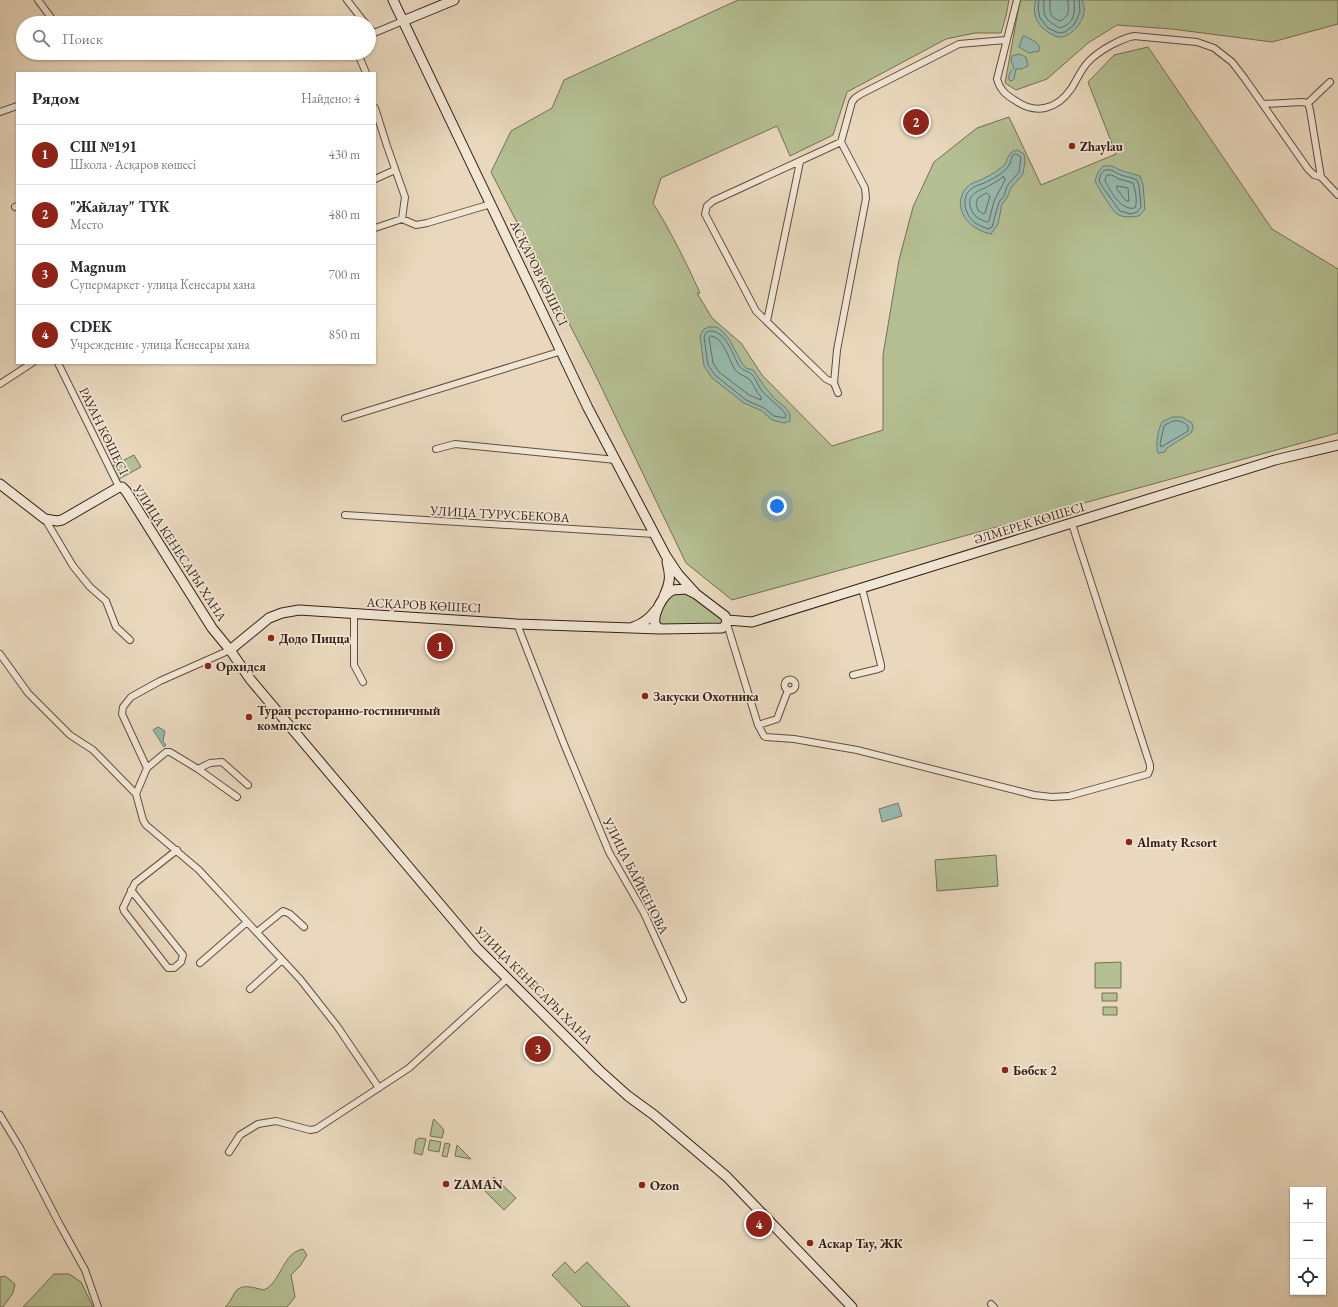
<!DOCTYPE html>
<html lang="ru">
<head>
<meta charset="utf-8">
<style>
	body { margin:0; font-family:"EB Garamond",serif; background:#f2f2f3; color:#2b2b33 }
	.controls { position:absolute; right:12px; bottom:12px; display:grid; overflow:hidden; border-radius:0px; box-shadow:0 1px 3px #0004 }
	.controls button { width:36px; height:36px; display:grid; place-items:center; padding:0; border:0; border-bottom:1px solid #e1e1e2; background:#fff; color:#2b2b33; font:20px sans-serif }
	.you { position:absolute; left:777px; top:506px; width:14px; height:14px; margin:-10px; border:3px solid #fff; border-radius:50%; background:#1a73e8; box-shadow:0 0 0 6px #1a73e833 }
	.badge { display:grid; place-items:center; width:26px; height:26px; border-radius:50%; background:#8f2418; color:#fff; font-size:13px; font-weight:700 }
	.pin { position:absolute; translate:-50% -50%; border:2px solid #fff; box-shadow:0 1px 4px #0006 }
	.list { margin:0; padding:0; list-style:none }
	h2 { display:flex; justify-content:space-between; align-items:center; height:52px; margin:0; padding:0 16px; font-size:17px }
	h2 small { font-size:13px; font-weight:400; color:#7c7c81 }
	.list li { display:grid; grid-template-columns:26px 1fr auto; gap:12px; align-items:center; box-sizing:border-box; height:60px; padding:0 16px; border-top:1px solid #e1e1e2 }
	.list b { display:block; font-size:15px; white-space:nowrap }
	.list p { margin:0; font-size:13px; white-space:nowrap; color:#7c7c81 }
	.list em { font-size:13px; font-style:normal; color:#7c7c81 }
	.icon { flex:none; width:22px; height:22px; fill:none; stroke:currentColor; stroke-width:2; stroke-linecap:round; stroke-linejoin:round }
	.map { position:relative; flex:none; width:1338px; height:1307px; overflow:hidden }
	.search { position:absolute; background:#fff; box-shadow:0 1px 3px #0004; left:16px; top:16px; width:360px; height:44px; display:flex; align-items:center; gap:10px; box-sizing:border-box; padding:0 14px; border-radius:22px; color:#7c7c81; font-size:15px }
	.panel { position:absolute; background:#fff; box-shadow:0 1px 3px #0004; left:16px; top:72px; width:360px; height:292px; border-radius:0px }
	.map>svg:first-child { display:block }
</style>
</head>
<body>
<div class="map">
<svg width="1338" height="1307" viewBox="0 0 1338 1307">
	<rect width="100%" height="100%" fill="#e9d8bd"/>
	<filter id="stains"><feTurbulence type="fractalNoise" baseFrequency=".005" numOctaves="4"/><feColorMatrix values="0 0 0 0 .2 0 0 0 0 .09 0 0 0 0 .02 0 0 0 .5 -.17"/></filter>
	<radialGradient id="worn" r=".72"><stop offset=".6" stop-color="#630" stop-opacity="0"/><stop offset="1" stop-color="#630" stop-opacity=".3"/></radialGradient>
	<path fill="#b4bf93" stroke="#746f54" d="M 738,0 L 1009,0 L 1006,16 L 1001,33 L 975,33 L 946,39 L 847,92 L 833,135 L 790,156 L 777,126 L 661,178 L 653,203 C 671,232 686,262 700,293 L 697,293 L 712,318 L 741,343 L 762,375 L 832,446 L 883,430 L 883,355 L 899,260 L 913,207 L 934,162 L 977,128 L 1009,117 L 1041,185 L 1116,154 L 1088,82 L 1114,55 L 1148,47 L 1272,229 L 1338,269 L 1338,433 L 732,600 L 686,563 L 593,370 L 491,172 L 511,131 L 552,108 L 564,80 Z
		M 1020,0 L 1338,0 L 1338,24 L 1272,42 L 1172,29 L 1117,25 L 1088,43 L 1047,79 L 1016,90 L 1005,83 Z
		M 134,455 L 141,467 L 119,479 L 112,466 Z
		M 685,592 L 722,617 L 722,621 L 721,625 L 662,626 L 657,618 C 665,602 666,593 685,592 Z
		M 996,855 L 998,886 L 937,891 L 935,860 Z
		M 1121,962 L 1121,988 L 1095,988 L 1095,963 Z
		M 1102,993 L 1117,993 L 1117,1001 L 1102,1001 Z
		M 1103,1007 L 1117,1007 L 1117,1015 L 1103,1015 Z
		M 434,1119 L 444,1130 L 442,1138 L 430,1136 L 433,1121 Z
		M 419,1138 L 426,1139 L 422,1155 L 414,1153 L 416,1140 Z
		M 430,1140 L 441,1142 L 439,1152 L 428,1150 Z
		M 445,1143 L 450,1144 L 447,1157 L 442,1156 Z
		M 457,1145 L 471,1159 L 455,1156 Z
		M 494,1177 L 516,1198 L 504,1210 L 482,1188 Z
		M 303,1249 L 307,1255 L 300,1266 L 291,1275 L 295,1297 L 287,1307 L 225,1307 C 229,1304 231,1299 234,1294 C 240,1282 254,1288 264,1290 C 282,1281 282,1253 303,1249 Z
		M 565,1262 L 575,1273 L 587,1262 L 630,1307 L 583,1307 L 552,1275 Z
		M 54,1274 L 69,1274 L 81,1282 L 93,1307 L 23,1307 Z
		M 5,1276 L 15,1284 L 13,1293 L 3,1307 L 0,1307 L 0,1277 Z"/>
	<path fill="#97baaf" stroke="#6f7c71" d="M 1036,0 L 1082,0 C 1083,4 1085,8 1084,12 C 1083,23 1070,38 1059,37 C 1056,37 1054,35 1051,34 C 1038,27 1031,14 1036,0 Z
		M 1023,36 L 1025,36 C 1031,40 1039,41 1040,50 L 1039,51 L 1029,53 L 1019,47 Z
		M 1019,54 L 1026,57 L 1028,66 L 1021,69 L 1016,69 L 1014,79 L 1012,81 L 1009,80 C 1008,74 1010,72 1014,68 L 1011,61 L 1012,56 Z
		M 1017,150 L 1024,154 L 1025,161 L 1023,174 L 1011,188 L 1007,198 L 1002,204 L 998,224 L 991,234 C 974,231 957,216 961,198 C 962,194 964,190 967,187 C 971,183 978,181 983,179 C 990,175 996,172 1002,167 C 1010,161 1005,153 1017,150 Z
		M 1103,166 C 1115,165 1114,168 1123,171 C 1129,173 1134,174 1140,176 L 1143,185 L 1145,209 L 1139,216 C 1133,217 1123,218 1117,214 C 1111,209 1099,189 1095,181 L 1098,172 Z
		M 708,327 L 717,327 L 723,332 L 729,339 L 742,363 L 746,368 L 753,370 L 765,387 L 776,400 L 785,407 L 790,414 L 790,421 L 784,423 L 772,420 L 762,411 L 744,403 L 712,378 L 704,366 L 700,336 L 703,330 Z
		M 1172,417 L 1182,417 L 1192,423 L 1193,428 L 1191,433 L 1167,448 L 1165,452 L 1158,453 C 1155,448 1158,426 1163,421 C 1165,420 1169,419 1172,417 Z
		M 158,727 L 165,731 L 163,741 L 166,745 L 164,747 L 153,730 Z
		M 898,803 L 902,816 L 882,822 L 879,809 Z"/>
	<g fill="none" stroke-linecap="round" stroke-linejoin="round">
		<path stroke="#666c62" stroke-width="1" d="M 1039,0 L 1038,8 L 1040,18 L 1048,28 L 1059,33 L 1065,32 L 1073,26 L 1076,21 L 1080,12 L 1079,0
			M 1044,0 C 1043,17 1045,20 1060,28 C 1075,23 1075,13 1074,0
			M 1050,0 C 1050,11 1048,16 1060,21 C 1071,15 1068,10 1068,0
			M 1016,154 L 1021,157 L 1019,172 L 1007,186 L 1004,196 L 999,202 L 992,227 L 988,229 C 984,227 980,226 977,224 C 966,218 960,199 970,190 C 974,186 979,185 984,183 C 992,179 1005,173 1009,165 C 1011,163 1011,159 1012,156 Z
			M 1105,170 C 1112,169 1114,172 1121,175 C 1126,177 1131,177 1137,180 L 1139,186 L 1141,207 L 1137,212 L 1131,214 L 1120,211 L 1104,189 L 1099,181 L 1101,174 Z
			M 1107,175 L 1112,175 L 1119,179 L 1133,183 C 1135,190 1138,201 1135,208 C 1121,211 1111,192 1105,181 Z
			M 1003,177 L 1005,178 L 1005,180 L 994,201 L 989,221 L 987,222 C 979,219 974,217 971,209 C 966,195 976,192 987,187 C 992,184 998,181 1003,177 Z
			M 1117,186 L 1128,188 L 1129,201 L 1126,201 L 1117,189 Z
			M 987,193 L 990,196 L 985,213 L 983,214 L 978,210 L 976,203 L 978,198 Z
			M 710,331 C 726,331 732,353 738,364 C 741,370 745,370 750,373 C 755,376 758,386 762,391 C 769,399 780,406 786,415 L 785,418 L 774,416 L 764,408 L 746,400 L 715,375 L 708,365 L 704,337 L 706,333 Z
			M 711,336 C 723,337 729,359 734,368 C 738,375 744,375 749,379 C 754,384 756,392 761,397 L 761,400 L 749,395 L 719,372 L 713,363 L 709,338 Z
			M 1173,421 C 1179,420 1184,422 1188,426 L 1188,431 L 1161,447 L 1160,444 L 1164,426 Z"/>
		<g stroke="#614d3f" stroke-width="8">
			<path id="street" d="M 38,0 L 55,23
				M 347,0 L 365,23
				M 1017,0 L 997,79 C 1000,90 1006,95 1016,101 C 1036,115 1057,109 1071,89 C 1077,80 1081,69 1089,61 C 1100,50 1120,39 1134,36 L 1197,42 L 1214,48 L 1232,62 L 1245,79 L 1308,169 L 1314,175 L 1321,177 L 1338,195
				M 369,28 L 374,33 L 403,21
				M 359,56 L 366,73
				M 1308,103 L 1330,82
				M 1263,104 L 1302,102 L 1308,103 L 1310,110 L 1321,177
				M 375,108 L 387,146 L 405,197 L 402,219
				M 0,112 L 17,106
				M 375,179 L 395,170
				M 15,207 L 17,206
				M 375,228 L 402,219 L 416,225 L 427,223 L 491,204
				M 767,321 L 800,162
				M 58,363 L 119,487
				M 834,383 L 837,350 L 866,198 L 865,188 L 841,142
				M 0,384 L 32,363
				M 838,393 L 834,383 L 826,379 L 756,311 L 705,214 L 707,206 L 713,201 L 841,142 L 852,102 L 855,98 L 861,94 L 959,44 L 1006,40
				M 345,418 L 562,351
				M 436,449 L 455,444 L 616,460
				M 345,515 L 654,534
				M 45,519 L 73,566 L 90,587 L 106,601 L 116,627 L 130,640
				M 354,614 L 354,665 L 363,682
				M 517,624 L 564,744 L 609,852 L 644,913 L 683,999
				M 727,624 L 758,725 L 764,736 L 766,737 L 794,739 L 857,750 L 1034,795 L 1052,797 L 1069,796 L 1148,774 L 1150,769 L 1150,765 L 1072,524
				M 230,650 L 160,681 L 131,697 L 123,707 L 122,714 L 147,768 L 136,794 L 143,820 L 146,825 L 199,870 L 300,979 L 337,1026 L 379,1088
				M 0,654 L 28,693 L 70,735 L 93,750 L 136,794
				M 853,675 L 878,669 L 881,668 L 881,665 L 862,588
				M784.5 685a5.5 5.5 0 1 1 11 0a5.5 5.5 0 1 1-11 0Z
				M 758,725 L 777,719 L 788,690
				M 147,768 L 166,752 L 170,752 L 198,769 L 237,797
				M 198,769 L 210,763 L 222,762 L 248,785
				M 131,890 L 183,955 L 181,962 L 174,968 L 168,968 L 124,911 L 123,908 L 135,883 L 177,850
				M 257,932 L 283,911 L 290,914 L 304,927
				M 200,963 L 247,922
				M 250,989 L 282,960
				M 0,1115 L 20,1148 L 60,1225 L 85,1270 L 98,1307
				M 229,1152 L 240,1135 L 258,1124 L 276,1121 L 310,1130 L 316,1129 L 409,1068 L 508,978
				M 991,1304 L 994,1307"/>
		</g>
		<g stroke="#341f15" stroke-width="11">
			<path id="secondary" d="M 393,0 L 588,408 L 666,556 L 678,574 L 696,594
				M 403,21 L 454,0
				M 0,484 L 45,519 L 57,521 L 62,520 L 119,487 L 122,487 L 126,491 L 212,628 L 230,650 L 250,679 L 477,948 L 599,1070 L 628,1096 L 654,1115 L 727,1177 L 852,1307
				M 686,589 L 696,594 L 725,616 C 728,622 727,625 722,628 L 660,629 L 655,625 C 653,614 662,595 673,590 C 676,589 682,590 686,589 Z
				M 664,596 C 670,583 671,576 667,562
				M 727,620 L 752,622 L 1275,460 L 1338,445
				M 633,627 C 643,624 650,618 656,610
				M 230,650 L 269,618 L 282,613 L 299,610 L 517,624 L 660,629"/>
		</g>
		<use href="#street" stroke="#f1e6d4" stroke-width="6"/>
		<use href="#secondary" stroke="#f1e6d4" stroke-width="9"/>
	</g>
	<g fill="#8f2418" stroke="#f1e6d4" stroke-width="1.5">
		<circle cx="1072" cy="146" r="4"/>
		<circle cx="271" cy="638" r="4"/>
		<circle cx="208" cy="666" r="4"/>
		<circle cx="645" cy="696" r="4"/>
		<circle cx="249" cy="717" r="4"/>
		<circle cx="1129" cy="842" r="4"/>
		<circle cx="1005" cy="1070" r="4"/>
		<circle cx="446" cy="1184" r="4"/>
		<circle cx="642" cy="1185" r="4"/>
		<circle cx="810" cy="1243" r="4"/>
	</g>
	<g text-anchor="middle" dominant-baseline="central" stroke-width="3.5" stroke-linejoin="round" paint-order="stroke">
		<g font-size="13" font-weight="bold" fill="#341f15" stroke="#f1e6d4" text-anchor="start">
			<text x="1080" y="146">Zhaylau</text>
			<text x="279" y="638">Додо Пицца</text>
			<text x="216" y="666">Орхидея</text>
			<text x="653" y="696">Закуски Охотника</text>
			<text x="257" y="710">Туран ресторанно-гостиничный<tspan x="257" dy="15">комплекс</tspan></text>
			<text x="1137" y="842">Almaty Resort</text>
			<text x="1013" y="1070">Бөбек 2</text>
			<text x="454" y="1184">ZAMAN</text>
			<text x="650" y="1185">Ozon</text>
			<text x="818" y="1243">Аскар Тау, ЖК</text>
		</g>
		<g font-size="13" fill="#341f15" stroke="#f1e6d4">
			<text transform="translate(539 273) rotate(64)">АСҚАРОВ КӨШЕСІ</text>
			<text transform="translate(104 431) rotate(64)">РАУАН КӨШЕСІ</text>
			<text transform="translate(500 514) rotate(3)">УЛИЦА ТУРУСБЕКОВА</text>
			<text transform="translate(1029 523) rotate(-17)">ӘЛМЕРЕК КӨШЕСІ</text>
			<text transform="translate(180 553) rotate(57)">УЛИЦА КЕНЕСАРЫ ХАНА</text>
			<text transform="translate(424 605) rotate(3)">АСҚАРОВ КӨШЕСІ</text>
			<text transform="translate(636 876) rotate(63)">УЛИЦА БАЙКЕНОВА</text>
			<text transform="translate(534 985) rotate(45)">УЛИЦА КЕНЕСАРЫ ХАНА</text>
		</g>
	</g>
	<rect width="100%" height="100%" filter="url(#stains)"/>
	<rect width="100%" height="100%" fill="url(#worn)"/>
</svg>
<div class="controls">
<button>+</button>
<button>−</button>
<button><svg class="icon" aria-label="locate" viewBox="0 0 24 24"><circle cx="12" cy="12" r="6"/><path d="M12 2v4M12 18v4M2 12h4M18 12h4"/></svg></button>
</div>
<div class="you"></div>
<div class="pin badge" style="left:440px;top:646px">1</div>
<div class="pin badge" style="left:916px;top:122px">2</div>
<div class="pin badge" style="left:538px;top:1049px">3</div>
<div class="pin badge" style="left:759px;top:1224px">4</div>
<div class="search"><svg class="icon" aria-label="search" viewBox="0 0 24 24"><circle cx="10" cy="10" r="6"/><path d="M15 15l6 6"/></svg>Поиск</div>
<section class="panel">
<h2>Рядом<small>Найдено: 4</small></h2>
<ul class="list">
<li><span class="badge">1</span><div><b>СШ №191</b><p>Школа · Асқаров көшесі</p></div><em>430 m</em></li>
<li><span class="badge">2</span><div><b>&quot;Жайлау&quot; ТҮК</b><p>Место</p></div><em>480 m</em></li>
<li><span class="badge">3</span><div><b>Magnum</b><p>Супермаркет · улица Кенесары хана</p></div><em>700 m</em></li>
<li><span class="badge">4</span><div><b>CDEK</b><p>Учреждение · улица Кенесары хана</p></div><em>850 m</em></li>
</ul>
</section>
</div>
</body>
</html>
